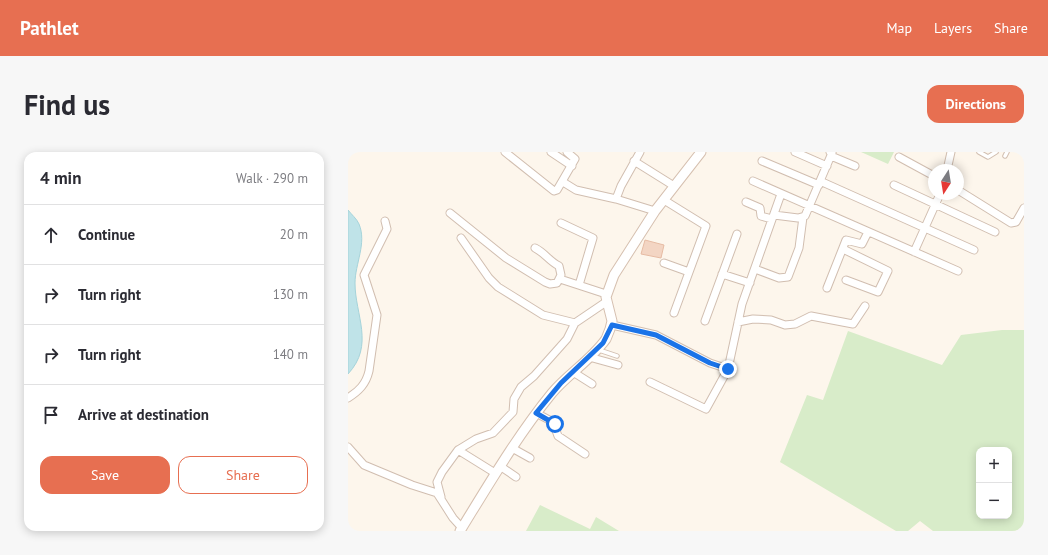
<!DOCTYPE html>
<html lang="en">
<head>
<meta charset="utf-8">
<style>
	body { margin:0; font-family:"PT Sans",sans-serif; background:#f7f7f7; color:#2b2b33 }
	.controls { position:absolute; right:12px; bottom:12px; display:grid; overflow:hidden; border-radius:8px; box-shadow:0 2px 10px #0003 }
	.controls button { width:36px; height:36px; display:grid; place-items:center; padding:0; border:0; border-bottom:1px solid #e1e1e2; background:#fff; color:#2b2b33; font:20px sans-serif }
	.compass { position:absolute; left:580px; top:12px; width:36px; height:36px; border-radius:50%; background:#fff; box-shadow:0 2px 10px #0003; rotate:192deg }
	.stop { position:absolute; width:12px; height:12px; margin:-9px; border:3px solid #1a73e8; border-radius:50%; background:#fff }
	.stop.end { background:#1a73e8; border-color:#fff; box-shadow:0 1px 4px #0008 }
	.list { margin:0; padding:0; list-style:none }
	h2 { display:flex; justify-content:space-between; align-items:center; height:52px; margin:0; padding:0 16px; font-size:17px }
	h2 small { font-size:13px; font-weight:400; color:#7c7c81 }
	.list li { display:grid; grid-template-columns:26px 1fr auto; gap:12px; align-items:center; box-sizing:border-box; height:60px; padding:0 16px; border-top:1px solid #e1e1e2 }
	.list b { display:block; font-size:15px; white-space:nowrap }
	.list em { font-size:13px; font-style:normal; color:#7c7c81 }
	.actions { display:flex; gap:8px; padding:12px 16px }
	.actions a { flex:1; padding:9px 0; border:1px solid #e76f51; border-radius:12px; text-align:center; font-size:14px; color:#e76f51 }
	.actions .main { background:#e76f51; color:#fff }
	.icon { flex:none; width:22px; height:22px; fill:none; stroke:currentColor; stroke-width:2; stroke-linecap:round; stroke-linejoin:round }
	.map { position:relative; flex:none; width:676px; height:379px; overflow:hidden; border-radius:12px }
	header { display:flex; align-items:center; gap:24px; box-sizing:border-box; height:56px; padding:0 20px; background:#e76f51; color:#fff }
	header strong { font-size:19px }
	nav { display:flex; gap:22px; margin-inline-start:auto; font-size:14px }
	.intro { display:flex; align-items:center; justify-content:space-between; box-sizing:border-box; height:96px; padding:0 24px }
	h1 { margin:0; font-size:28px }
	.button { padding:10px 18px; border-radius:12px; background:#e76f51; color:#fff; font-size:14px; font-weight:700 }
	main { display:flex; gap:24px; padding:0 24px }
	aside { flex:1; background:#fff; border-radius:12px; box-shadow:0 2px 10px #0003 }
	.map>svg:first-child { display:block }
</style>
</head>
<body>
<header>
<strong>Pathlet</strong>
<nav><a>Map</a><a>Layers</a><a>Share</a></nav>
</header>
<div class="intro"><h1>Find us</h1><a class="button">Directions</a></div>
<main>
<aside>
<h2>4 min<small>Walk · 290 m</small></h2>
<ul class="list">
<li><svg class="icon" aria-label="ahead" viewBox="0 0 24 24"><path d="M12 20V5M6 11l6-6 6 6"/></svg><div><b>Continue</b></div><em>20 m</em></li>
<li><svg class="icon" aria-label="right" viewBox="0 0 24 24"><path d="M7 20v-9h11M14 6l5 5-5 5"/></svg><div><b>Turn right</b></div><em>130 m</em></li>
<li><svg class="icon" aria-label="right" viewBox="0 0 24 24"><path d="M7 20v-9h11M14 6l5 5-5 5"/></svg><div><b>Turn right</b></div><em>140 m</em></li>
<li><svg class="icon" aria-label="arrive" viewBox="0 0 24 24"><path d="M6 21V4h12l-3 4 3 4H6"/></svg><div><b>Arrive at destination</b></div></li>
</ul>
<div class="actions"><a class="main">Save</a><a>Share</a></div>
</aside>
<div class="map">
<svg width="676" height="379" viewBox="0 0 676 379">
	<rect width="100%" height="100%" fill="#fdf6ec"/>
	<path fill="#d8ecc9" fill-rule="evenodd" d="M 513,0 L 546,0 L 540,12 Z
		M 654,178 L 676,178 L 676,379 L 585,379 L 572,369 L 560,379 L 548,379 L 432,310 L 459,243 L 475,248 L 500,179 L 594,213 L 613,183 ZM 631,298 L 661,298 L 661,364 L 631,364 Z
		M 192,353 L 242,377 L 248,365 L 271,379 L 178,379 Z"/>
	<path fill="#bfe3e8" stroke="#a5d3da" d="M 0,58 C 3,62 9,67 11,72 C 19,91 7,112 7,131 C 7,163 27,193 0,222 Z"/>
	<path fill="#f3d5c3" stroke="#e6bba3" d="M 297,88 L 316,93 L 313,106 L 293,102 Z"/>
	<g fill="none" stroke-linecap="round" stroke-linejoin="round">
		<g stroke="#d1beb0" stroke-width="5.5">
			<path id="lane" d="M 631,0 L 640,5 L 648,0
				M 657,4 L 659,0
				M 251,198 L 269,204"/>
		</g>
		<g stroke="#d1beb0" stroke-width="9">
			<path id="street" d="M 157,0 L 206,39 L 209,38 L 227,7 L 219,0
				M 203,0 L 224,14
				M 447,0 L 479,14
				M 483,4 L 507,14
				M 551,5 L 586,24
				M 286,9 L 326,34
				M 414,9 L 471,33
				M 599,18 L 603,0
				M 405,29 L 610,119
				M 472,29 L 626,98
				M 215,30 L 228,38 L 268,47 L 307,59
				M 546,33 L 647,80
				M 610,38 L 663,71 L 668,70 L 676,56
				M 268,47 L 273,34 L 292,0
				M 316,48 L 358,74 L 326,161
				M 398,50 L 412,56 L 413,64 L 424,67
				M 102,61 L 158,106 L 197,130 L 202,132 L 209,131 L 213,123 L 211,114 C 201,109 197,101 187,96
				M 426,63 L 450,66 L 457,64 L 484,1 L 482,0
				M 213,71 L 245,86 L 231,133
				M 113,86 L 141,126 L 150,135 L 195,163 L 227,171
				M 495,97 L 540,119 L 530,140 L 498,128
				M 566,100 L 592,42
				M 316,111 L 341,120
				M 407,117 L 431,126 L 440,125 L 451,96 L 455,65
				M 374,122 L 402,131
				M 212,127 L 258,142
				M 479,136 L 498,88 L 514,92 L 520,80
				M 357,169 L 389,82
				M 390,170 L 405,167 L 423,168 L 437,173 L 447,172 L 463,164 L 505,172 L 517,154
				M 264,173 L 308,183 L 362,211 L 380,217
				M 241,205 L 270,213
				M 225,220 L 244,232
				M 302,230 L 358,257 L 380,217 L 394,152 L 433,42
				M 0,246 C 11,239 18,232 21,219 L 29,163 L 16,123 L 39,77 L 37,69
				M 188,261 L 205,270 L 210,284 L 237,302
				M 0,295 L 16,313 L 64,333 L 89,341 L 105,366 L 114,376
				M 164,296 L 182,306
				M 110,298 L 128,287 L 145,281 L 165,260 L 166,247 L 173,235 L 186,224 L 219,187 L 227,171 L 258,150
				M 152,314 L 168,325
				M 93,345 L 89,330 L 94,320 L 110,298 L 147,321"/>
		</g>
		<g stroke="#d6c0b0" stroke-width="11">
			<path id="secondary" d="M 112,379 C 141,332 169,284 204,241 C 220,222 243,208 258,187 L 262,177 L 264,169 L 258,145 L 266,123 L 307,59 L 353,0"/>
		</g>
		<use href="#lane" stroke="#fff" stroke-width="3.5"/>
		<use href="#street" stroke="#fff" stroke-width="7"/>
		<use href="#secondary" stroke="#fff" stroke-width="9"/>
	</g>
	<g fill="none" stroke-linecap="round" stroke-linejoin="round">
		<path stroke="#1a73e8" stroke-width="5" d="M 207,272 L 188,261 L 213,231 L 255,191 L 264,173 L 308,183 L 362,211 L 380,217"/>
	</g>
</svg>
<div class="controls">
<button>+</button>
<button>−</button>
</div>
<svg class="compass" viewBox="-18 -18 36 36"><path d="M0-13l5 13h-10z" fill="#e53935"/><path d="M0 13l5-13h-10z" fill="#7c7c81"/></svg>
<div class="stop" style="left:207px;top:272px"></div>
<div class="stop end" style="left:380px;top:217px"></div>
</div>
</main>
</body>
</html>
